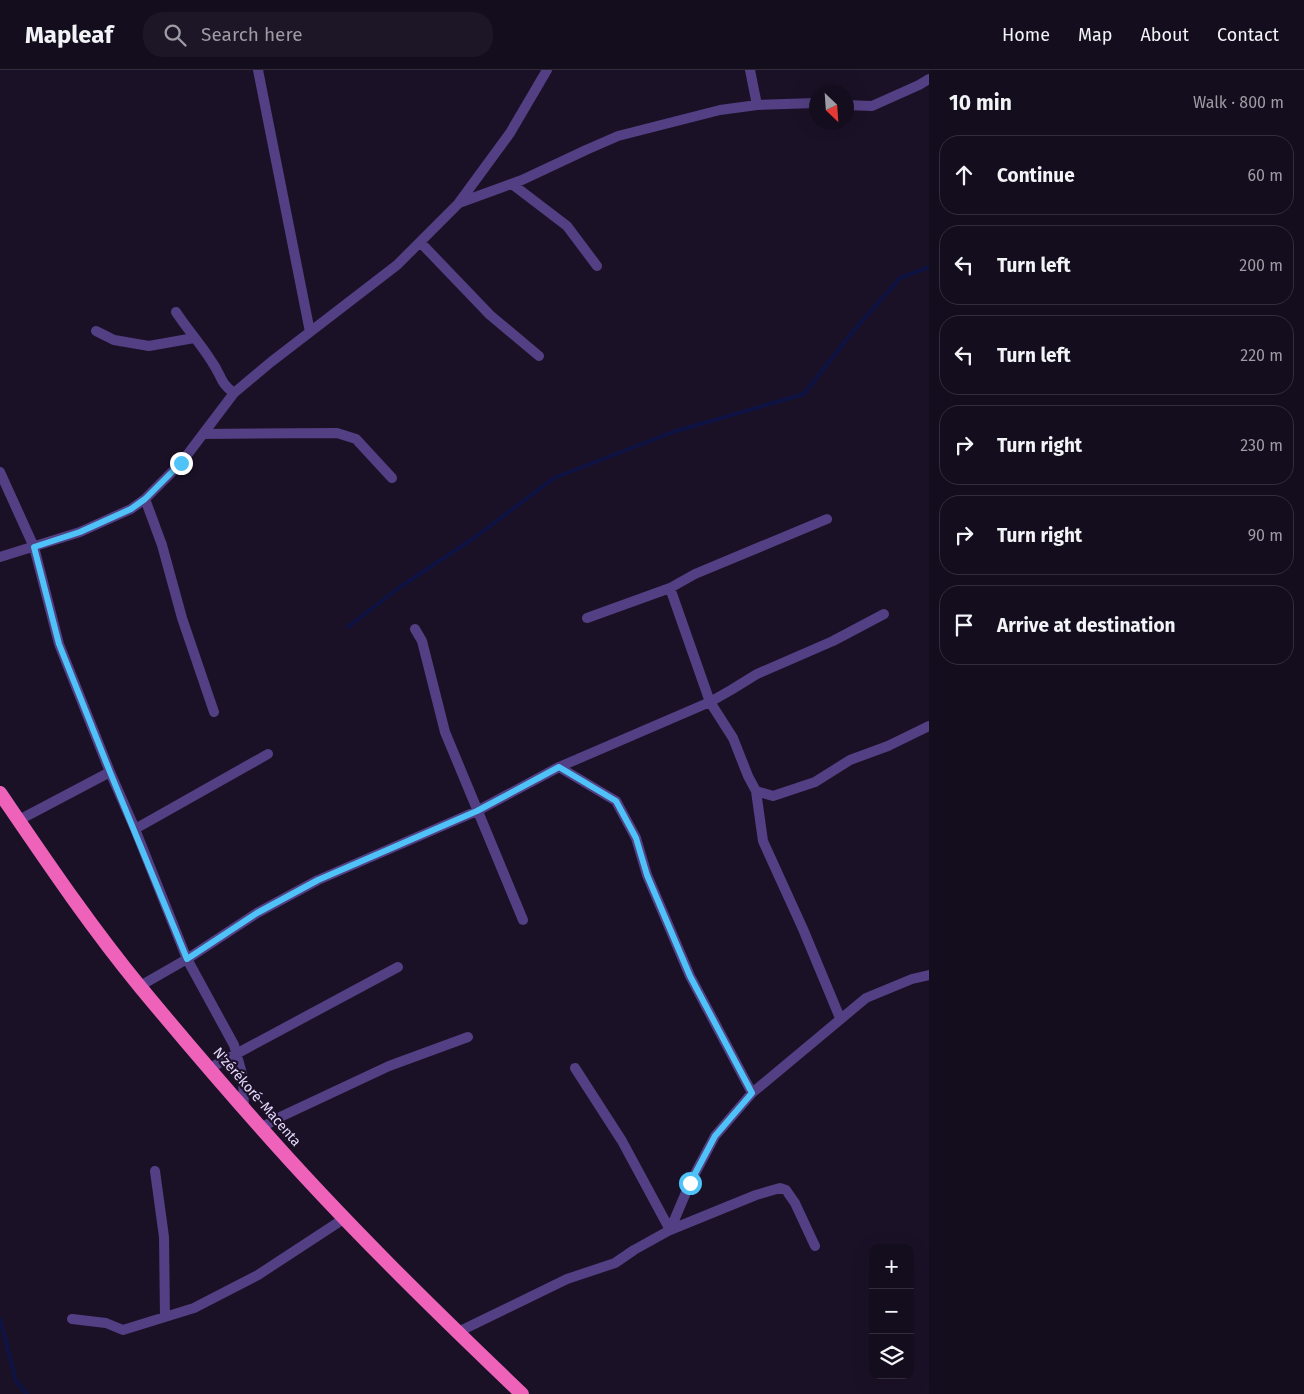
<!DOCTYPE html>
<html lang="en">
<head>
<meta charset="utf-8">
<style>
	body { margin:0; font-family:"Fira Sans",sans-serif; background:#1d1626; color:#f1f3f6 }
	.controls { position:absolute; right:15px; bottom:15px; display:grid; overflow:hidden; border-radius:10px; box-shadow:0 5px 20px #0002 }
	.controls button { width:45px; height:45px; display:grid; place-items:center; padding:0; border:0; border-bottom:1px solid #332d3b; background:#140d1d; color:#f1f3f6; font:25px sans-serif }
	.compass { position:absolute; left:809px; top:15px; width:45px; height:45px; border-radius:50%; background:#140d1d; box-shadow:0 5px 20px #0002; rotate:155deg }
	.stop { position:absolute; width:15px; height:15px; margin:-11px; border:4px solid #4fc3f7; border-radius:50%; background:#fff }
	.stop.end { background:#4fc3f7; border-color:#fff; box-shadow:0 1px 5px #0008 }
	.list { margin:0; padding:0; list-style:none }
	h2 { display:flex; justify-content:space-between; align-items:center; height:65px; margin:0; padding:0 20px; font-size:21px }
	h2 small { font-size:16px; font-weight:400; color:#9d9ca4 }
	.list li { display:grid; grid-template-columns:32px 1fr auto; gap:15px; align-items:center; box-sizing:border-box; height:80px; margin:0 10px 10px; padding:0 10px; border:1px solid #332d3b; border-radius:20px }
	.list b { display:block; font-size:19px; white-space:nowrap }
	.list em { font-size:16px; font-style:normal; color:#9d9ca4 }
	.icon { flex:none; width:28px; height:28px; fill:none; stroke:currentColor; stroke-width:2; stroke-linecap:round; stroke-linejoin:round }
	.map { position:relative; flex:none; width:929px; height:1324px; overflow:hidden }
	header { display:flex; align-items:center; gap:30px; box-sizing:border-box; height:70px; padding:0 25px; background:#140d1d; border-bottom:1px solid #332d3b }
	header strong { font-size:24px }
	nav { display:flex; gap:28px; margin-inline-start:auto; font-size:18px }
	.search { width:350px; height:45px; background:#1d1626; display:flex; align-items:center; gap:12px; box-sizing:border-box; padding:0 18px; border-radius:20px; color:#9d9ca4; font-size:19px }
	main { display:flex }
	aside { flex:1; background:#140d1d }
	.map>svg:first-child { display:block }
</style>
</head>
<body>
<header>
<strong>Mapleaf</strong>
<div class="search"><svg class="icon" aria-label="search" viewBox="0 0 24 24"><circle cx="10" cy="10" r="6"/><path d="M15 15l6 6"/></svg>Search here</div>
<nav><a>Home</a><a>Map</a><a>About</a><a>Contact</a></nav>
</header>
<main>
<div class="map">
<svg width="929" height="1324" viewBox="0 0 929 1324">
	<rect width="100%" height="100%" fill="#1b1127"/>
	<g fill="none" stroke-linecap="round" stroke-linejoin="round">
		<path stroke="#0e1343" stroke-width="4" d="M 348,557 L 400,517 L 474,468 L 554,408 L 673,362 L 804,324 L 850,265 L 900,208 L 929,197
			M 0,1249 L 16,1311 L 27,1324"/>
		<path stroke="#533f83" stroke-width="10" d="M 258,0 L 310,262
			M 750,0 L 757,35
			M 846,35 L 872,36 L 919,15 L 929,9
			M 512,114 L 567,156 L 597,196
			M 459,133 L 522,110 L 586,80 L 618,66 L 720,40 L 757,35 L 816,33
			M 420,172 L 490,245 L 539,286
			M 176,242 C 187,259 201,274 212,292 C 222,306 219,312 234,323
			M 96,261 L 114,270 L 149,276 L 194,268
			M 203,364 L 337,363 L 356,369 L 392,408
			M 0,402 L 34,477 L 59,574 L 110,702 L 135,759 L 187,889 L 234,975 L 243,1007 L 244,1038
			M 145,429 L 162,475 L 182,548 L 214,642
			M 827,449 L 695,504 L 670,518 L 710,632 L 731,620 L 757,604 L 833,571 L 884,544
			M 0,487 L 80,462 L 131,439 L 145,429 L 181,393 L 234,323 L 271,292 L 397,195 L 458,134 L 510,63 L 547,0
			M 587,548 L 670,518
			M 415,559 L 422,571 L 445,662 L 523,850
			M 559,697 L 616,731 L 636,768 L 647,805 L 690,906 L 752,1023
			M 756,721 L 763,771 L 803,859 L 840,948
			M 19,750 L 110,702
			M 135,759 L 268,684
			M 140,916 L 187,889 L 257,843 L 318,810 L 477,741 L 559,697 L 710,632 L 733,668 L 748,706 L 756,721 L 773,726 L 815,712 L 850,690 L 888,676 L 929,656
			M 210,998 L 398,897
			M 261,1058 L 278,1048 L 389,996 L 468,967
			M 155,1101 L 164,1167 L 165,1247
			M 670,1160 L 690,1113 L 715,1066 L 752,1023 L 866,928 L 912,909 L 929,905
			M 670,1160 L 756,1125 L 780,1118 L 786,1120 L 795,1133 L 815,1176
			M 72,1249 L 106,1253 L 123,1260 L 194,1238 L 258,1205 L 345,1148
			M 458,1262 L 567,1209 L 615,1193 L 634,1180 L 670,1160 L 622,1071 L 575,998"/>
		<path stroke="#ee62ba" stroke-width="14" d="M 0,723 C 45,789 90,856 141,918 C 180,965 220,1012 261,1058 C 343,1151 432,1238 522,1324"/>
	</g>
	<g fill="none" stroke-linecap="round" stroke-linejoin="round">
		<path stroke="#4fc3f7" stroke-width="6" d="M 181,393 L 145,429 L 131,439 L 80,462 L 34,477 L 59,574 L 110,702 L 187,889 L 257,843 L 318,810 L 477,741 L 559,697 L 616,731 L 636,768 L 647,805 L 690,906 L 752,1023 L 715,1066 L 690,1113"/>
	</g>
	<g text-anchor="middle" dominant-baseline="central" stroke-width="4.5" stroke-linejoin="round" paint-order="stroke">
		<g font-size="14" fill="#e7d9fd" stroke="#1b1127">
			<text transform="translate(257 1027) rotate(49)">N'zérékoré-Macenta</text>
		</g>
	</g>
</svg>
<div class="controls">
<button>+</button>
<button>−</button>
<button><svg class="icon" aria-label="layers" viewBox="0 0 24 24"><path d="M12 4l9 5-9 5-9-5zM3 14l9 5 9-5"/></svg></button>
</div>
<svg class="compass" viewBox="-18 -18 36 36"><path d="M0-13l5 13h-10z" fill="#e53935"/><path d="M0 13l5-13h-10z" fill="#9d9ca4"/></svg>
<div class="stop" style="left:690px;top:1113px"></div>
<div class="stop end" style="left:181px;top:393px"></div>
</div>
<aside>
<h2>10 min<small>Walk · 800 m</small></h2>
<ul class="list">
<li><svg class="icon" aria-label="ahead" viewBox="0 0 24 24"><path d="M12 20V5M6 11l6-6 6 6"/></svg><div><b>Continue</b></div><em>60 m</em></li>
<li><svg class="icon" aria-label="left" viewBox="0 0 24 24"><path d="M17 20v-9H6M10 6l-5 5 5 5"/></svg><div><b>Turn left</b></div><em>200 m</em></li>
<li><svg class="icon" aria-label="left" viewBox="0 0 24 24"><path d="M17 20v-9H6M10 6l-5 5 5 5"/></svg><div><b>Turn left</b></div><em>220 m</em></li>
<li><svg class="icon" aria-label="right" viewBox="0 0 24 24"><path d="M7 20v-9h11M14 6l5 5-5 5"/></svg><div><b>Turn right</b></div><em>230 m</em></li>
<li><svg class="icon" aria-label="right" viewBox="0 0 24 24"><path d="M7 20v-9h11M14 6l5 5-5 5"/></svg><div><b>Turn right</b></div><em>90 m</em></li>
<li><svg class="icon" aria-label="arrive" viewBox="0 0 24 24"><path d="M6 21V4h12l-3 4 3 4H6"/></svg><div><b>Arrive at destination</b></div></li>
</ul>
</aside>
</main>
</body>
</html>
